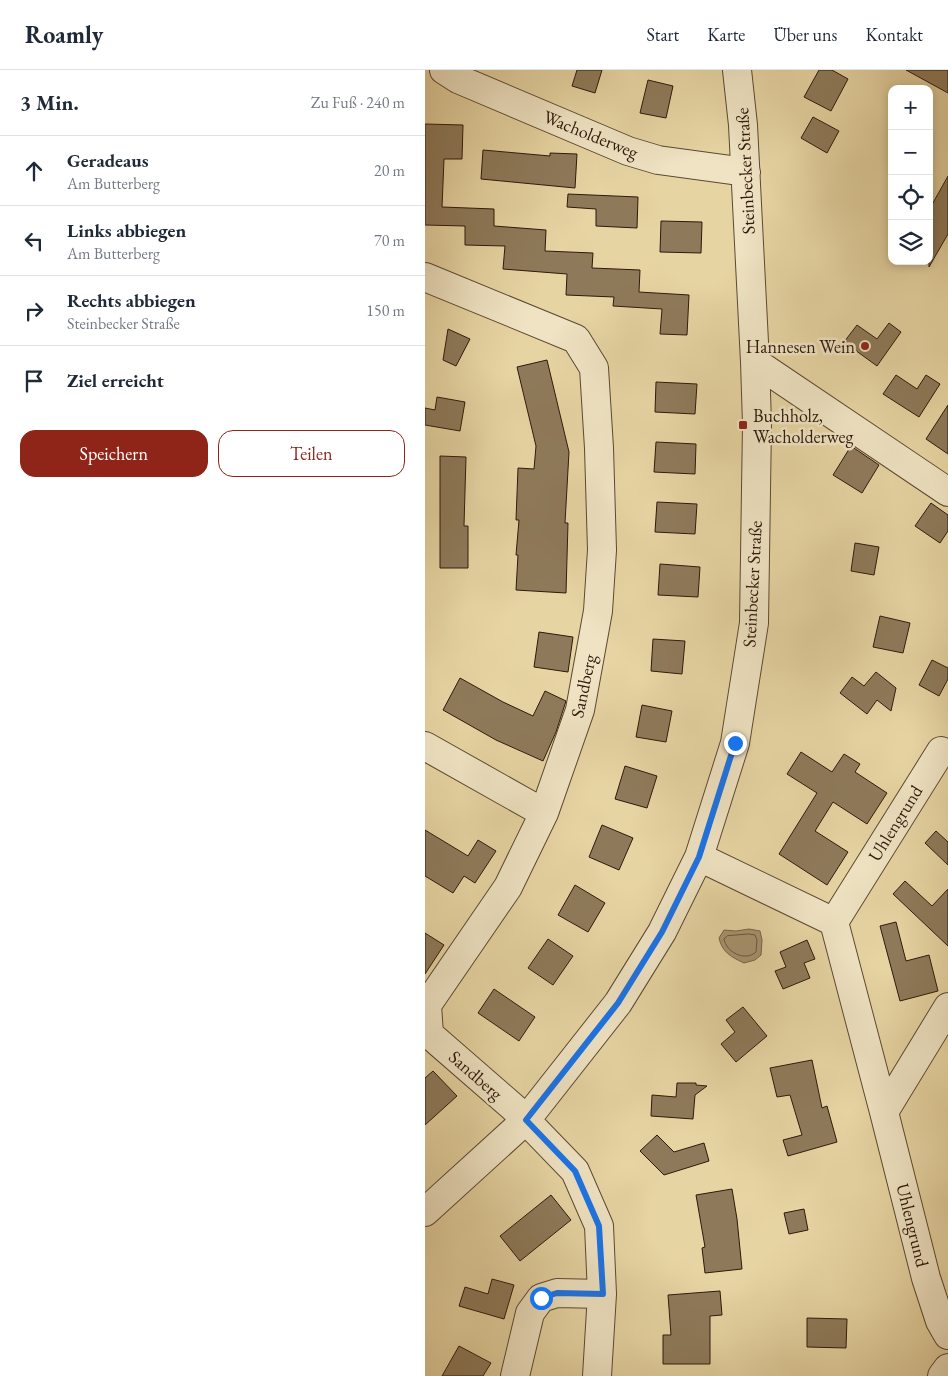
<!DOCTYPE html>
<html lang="de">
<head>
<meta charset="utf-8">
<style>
	body { margin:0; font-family:"EB Garamond",serif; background:#f6f6f7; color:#1f2937 }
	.controls { position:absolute; right:15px; top:15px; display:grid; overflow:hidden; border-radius:10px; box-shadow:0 2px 8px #0003 }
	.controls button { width:45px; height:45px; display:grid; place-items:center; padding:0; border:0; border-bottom:1px solid #e0e1e3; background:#fff; color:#1f2937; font:25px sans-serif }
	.stop { position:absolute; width:15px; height:15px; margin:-11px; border:4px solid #1a73e8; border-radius:50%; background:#fff }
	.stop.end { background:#1a73e8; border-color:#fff; box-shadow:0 1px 5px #0008 }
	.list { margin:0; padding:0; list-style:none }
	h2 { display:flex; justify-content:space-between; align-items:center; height:65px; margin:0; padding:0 20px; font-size:21px }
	h2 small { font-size:16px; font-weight:400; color:#747a83 }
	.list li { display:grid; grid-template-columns:32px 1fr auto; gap:15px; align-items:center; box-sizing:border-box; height:70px; padding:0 20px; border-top:1px solid #e0e1e3 }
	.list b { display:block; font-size:19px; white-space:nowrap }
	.list p { margin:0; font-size:16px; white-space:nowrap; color:#747a83 }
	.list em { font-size:16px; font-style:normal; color:#747a83 }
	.actions { display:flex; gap:10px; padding:15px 20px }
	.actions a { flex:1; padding:11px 0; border:1px solid #8f2418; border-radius:15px; text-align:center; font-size:18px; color:#8f2418 }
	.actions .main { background:#8f2418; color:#fff }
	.icon { flex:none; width:28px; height:28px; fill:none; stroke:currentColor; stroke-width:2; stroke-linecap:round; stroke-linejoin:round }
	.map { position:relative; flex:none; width:523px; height:1306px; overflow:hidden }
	header { display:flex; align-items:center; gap:30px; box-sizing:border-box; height:70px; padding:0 25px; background:#fff; border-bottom:1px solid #e0e1e3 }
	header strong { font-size:24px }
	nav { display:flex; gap:28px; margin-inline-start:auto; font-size:18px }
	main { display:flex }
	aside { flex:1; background:#fff }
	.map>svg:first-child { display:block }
</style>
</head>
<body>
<header>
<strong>Roamly</strong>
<nav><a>Start</a><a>Karte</a><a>Über uns</a><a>Kontakt</a></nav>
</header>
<main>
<aside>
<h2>3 Min.<small>Zu Fuß · 240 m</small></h2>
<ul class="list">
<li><svg class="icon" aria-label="ahead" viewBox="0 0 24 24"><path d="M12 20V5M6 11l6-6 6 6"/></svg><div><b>Geradeaus</b><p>Am Butterberg</p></div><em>20 m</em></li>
<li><svg class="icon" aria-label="left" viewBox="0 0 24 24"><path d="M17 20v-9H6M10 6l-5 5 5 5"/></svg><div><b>Links abbiegen</b><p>Am Butterberg</p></div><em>70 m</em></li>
<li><svg class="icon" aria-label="right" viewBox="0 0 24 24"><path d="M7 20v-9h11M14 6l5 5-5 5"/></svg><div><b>Rechts abbiegen</b><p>Steinbecker Straße</p></div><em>150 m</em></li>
<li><svg class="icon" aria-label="arrive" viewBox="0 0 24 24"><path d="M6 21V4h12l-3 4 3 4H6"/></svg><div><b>Ziel erreicht</b></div></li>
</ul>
<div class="actions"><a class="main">Speichern</a><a>Teilen</a></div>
</aside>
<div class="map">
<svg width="523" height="1306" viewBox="0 0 523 1306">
	<rect width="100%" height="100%" fill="#e6d4a2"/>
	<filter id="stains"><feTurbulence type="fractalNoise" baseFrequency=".004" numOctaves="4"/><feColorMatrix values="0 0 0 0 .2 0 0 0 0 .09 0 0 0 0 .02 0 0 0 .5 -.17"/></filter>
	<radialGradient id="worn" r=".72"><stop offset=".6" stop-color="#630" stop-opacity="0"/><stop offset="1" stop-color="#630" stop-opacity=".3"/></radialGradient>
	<path fill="#a7946f" stroke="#776347" d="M 324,859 L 335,861 L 337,870 L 336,885 L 330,890 L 319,893 C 306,887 297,882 294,868 L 299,860 L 311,861 Z"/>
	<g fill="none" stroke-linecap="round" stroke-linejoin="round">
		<path stroke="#6a563e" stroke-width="1" d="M 324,864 L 330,865 L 332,870 L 331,882 C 320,892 301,882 299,869 L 302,866 Z"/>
	</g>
	<path fill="#8e7a5a" stroke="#2e190c" d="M 152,0 L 177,0 L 170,23 L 147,16 Z
		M 394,0 L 407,0 L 423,9 L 406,41 L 379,27 Z
		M 481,0 L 523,0 L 523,23 Z
		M 223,10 L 248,16 L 241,48 L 215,43 Z
		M 388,47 L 414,61 L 402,83 L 376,68 Z
		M 0,54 L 38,55 L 37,89 L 19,89 L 17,137 L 69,139 L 69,156 L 121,160 L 120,181 L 168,183 L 167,198 L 215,200 L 214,222 L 264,225 L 262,265 L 235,264 L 237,239 L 188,236 L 189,227 L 141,225 L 142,204 L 78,199 L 80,176 L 40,175 L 40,156 L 0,155 Z
		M 58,80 L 125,86 L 125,83 L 152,84 L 150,118 L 56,109 Z
		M 523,106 L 523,164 L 504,197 L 504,140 Z
		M 143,124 L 213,127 L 212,158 L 171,156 L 171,139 L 142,137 Z
		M 236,151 L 277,152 L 276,183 L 235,182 Z
		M 464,253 L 476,262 L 452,296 L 419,272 L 432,255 L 452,269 Z
		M 23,259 L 45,269 L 31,296 L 18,290 Z
		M 122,290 L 144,382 L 140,453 L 143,453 L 141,523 L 91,520 L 93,485 L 91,485 L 94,450 L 91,450 L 93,398 L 109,399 L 111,376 L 92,297 Z
		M 471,305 L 492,319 L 501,305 L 515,314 L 494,347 L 458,324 Z
		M 231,312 L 272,314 L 270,344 L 230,342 Z
		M 12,327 L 40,332 L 35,361 L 0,355 L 0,338 L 10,340 Z
		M 523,335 L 523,384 L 501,369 Z
		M 231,372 L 271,374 L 270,404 L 229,402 Z
		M 426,376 L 454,395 L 437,423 L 408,405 Z
		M 15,386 L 41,387 L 39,456 L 43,456 L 43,498 L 15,498 Z
		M 232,432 L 272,434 L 270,464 L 230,462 Z
		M 506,433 L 523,445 L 523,461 L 515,473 L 490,456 Z
		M 430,473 L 454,477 L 449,505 L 426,501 Z
		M 235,494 L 275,497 L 273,527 L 233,525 Z
		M 455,546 L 485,553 L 478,583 L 448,577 Z
		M 114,562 L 148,567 L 143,602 L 109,597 Z
		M 228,569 L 260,571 L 257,604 L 226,601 Z
		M 507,590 L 523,598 L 523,609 L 514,626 L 494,615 Z
		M 451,602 L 471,618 L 466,641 L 452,630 L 442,644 L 415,623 L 427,607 L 439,616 Z
		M 35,608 L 78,632 L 108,646 L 120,621 L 141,631 L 131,662 L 118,691 L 71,670 L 18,640 Z
		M 217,635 L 247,641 L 241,672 L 211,667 Z
		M 376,682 L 407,702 L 419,684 L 435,694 L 430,702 L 462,723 L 442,754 L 408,732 L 390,761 L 423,782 L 402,815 L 354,784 L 392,723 L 362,704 Z
		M 200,696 L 232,706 L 222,738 L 190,729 Z
		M 177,755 L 208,768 L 194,800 L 164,787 Z
		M 0,760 L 43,786 L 53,770 L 71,781 L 50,813 L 39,806 L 28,823 L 0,806 Z
		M 511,761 L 523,772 L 523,795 L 500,773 Z
		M 480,811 L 507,836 L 523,819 L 523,876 L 468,824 Z
		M 150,815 L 180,833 L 163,862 L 133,845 Z
		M 471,852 L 481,891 L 504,885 L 513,921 L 475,931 L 455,856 Z
		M 0,863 L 19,875 L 0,904 Z
		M 123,869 L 148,886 L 128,915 L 103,898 Z
		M 382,870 L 390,889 L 379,893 L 385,908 L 358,919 L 350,901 L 361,897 L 355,882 Z
		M 69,919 L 110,947 L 94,971 L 53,943 Z
		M 318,937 L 342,966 L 311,992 L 296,974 L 310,962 L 301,950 Z
		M 387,990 L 397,1038 L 402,1036 L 412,1072 L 363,1086 L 358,1070 L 377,1065 L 365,1025 L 352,1027 L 345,998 Z
		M 8,1001 L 32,1026 L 0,1055 L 0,1008 Z
		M 252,1013 L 271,1013 L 271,1015 L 282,1016 L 270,1025 L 268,1049 L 226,1046 L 227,1025 L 251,1027 Z
		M 232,1065 L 249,1082 L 279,1073 L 284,1091 L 239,1105 L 215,1081 Z
		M 307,1119 L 312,1149 L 317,1199 L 280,1203 L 277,1178 L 280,1177 L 271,1125 Z
		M 126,1125 L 146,1150 L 95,1191 L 75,1166 Z
		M 379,1139 L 383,1160 L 364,1164 L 359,1143 Z
		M 67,1209 L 89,1215 L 79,1249 L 34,1236 L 40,1217 L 63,1224 Z
		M 295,1221 L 297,1245 L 285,1246 L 285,1294 L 238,1294 L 238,1265 L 246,1265 L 243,1225 Z
		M 382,1248 L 422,1249 L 421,1278 L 382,1277 Z
		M 34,1276 L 66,1293 L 58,1306 L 17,1306 Z"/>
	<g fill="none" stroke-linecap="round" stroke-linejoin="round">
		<g stroke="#5c4832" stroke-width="30">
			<path id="minor" d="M 19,0 L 33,9 L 203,81 L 233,90 L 321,102
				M 0,207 L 151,269 L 169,298 L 174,378 L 177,480 L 173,541 L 155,640 L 119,743 L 83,817 L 2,935 L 4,964 L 89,1038 L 150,1101 L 174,1156 L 177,1224 L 172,1306
				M 330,292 L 523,422
				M 0,676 L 119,743
				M 274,787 L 409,852 L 459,1042 L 501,1208 L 515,1251 L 523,1265
				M 409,852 L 516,681
				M 459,1042 L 523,937
				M 0,1142 L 101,1050 L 193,933 L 237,862 L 274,787 L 310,673 L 329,553 L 332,354 L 330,292 L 318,55 L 312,0
				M 90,1306 L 105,1243 L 116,1228 L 132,1223 L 177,1224
				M 517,1306 L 523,1298"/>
		</g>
		<use href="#minor" stroke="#efe3c3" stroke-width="28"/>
	</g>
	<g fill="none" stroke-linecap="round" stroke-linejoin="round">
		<path stroke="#1a73e8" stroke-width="6" d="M 116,1228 L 132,1223 L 178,1224 L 174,1156 L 150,1101 L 101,1050 L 193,933 L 237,862 L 274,787 L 310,673"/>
	</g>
	<g fill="#8f2418" stroke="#efe3c3" stroke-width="2">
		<circle cx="440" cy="276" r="5"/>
		<rect x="313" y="350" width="10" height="10" rx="2.5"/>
	</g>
	<g text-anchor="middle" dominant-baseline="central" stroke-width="5" stroke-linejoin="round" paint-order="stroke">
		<g font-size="18" fill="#2e190c" stroke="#efe3c3">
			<text transform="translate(166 64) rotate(22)">Wacholderweg</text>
			<text transform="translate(320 101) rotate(-93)">Steinbecker Straße</text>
			<text transform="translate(327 514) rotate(-87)">Steinbecker Straße</text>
			<text transform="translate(158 616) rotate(-78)">Sandberg</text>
			<text transform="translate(470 753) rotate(-58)">Uhlengrund</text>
			<text transform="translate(51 1005) rotate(41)">Sandberg</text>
			<text transform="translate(488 1155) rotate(76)">Uhlengrund</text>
		</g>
		<g font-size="18" fill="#2e190c" stroke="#efe3c3" text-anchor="end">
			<text x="430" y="276">Hannesen Wein</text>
			<text x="328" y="345" text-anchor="start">Buchholz,<tspan x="328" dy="21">Wacholderweg</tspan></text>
		</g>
	</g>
	<rect width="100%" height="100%" filter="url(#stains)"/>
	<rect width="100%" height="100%" fill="url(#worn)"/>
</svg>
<div class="controls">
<button>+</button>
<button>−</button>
<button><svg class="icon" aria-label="locate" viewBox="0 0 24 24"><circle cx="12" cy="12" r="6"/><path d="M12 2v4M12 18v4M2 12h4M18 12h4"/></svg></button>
<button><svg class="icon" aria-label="layers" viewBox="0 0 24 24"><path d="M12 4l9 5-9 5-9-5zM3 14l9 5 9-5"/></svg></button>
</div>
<div class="stop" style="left:116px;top:1228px"></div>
<div class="stop end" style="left:310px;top:673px"></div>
</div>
</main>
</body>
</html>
